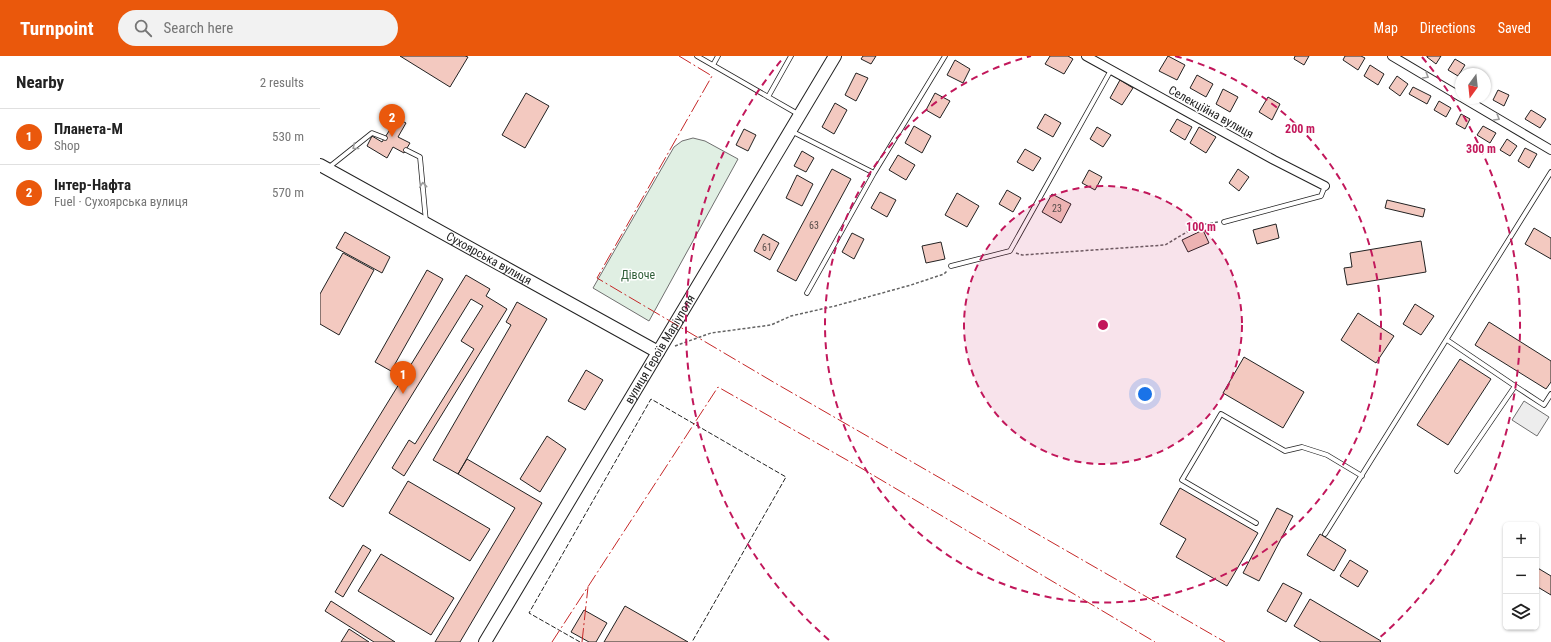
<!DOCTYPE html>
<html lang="en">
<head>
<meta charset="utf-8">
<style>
	body { margin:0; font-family:"Roboto Condensed",sans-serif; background:#f2f2f2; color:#222 }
	.controls { position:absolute; right:12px; bottom:12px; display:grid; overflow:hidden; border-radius:6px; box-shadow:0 1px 3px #0004 }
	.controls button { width:36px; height:36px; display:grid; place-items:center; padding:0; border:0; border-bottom:1px solid #e0e0e0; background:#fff; color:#222; font:20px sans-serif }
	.compass { position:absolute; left:1135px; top:12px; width:36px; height:36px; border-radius:50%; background:#fff; box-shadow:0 1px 3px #0004; rotate:195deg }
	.you { position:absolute; left:825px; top:338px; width:14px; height:14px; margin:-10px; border:3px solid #fff; border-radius:50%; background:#1a73e8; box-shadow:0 0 0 6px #1a73e833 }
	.badge { display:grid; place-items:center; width:26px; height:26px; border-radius:50%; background:#ea580c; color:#fff; font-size:13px; font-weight:700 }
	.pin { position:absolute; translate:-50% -33px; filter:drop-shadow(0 1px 2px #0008) }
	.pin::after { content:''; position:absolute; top:21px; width:14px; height:12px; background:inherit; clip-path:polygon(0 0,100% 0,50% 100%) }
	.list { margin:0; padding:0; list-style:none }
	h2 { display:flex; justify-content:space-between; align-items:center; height:52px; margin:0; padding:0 16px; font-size:17px }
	h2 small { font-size:13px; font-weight:400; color:#767676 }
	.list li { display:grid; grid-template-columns:26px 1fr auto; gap:12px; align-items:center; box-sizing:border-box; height:56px; padding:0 16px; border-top:1px solid #e0e0e0 }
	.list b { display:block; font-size:15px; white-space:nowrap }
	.list p { margin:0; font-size:13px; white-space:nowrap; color:#767676 }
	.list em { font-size:13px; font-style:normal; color:#767676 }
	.icon { flex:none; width:22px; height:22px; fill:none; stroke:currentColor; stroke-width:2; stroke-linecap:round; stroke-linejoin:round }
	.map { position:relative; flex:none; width:1231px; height:586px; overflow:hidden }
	header { display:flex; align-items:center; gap:24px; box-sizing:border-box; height:56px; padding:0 20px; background:#ea580c; color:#fff }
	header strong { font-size:19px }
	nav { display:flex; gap:22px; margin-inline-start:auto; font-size:14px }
	.search { width:280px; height:36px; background:#f2f2f2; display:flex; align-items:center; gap:10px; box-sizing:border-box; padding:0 14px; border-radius:22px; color:#767676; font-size:15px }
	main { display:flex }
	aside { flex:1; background:#fff }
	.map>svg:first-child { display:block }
</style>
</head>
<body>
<header>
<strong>Turnpoint</strong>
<div class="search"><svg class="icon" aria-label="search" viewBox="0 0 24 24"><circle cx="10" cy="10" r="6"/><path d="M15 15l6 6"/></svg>Search here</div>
<nav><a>Map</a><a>Directions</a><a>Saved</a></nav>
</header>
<main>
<aside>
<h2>Nearby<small>2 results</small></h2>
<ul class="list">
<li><span class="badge">1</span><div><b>Планета-М</b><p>Shop</p></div><em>530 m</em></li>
<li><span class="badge">2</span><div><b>Інтер-Нафта</b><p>Fuel · Сухоярська вулиця</p></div><em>570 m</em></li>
</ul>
</aside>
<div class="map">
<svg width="1231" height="586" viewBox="0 0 1231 586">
	<rect width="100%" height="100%" fill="#fff"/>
	<path fill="#e0efe3" stroke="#6f6f6f" d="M 373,82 L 385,85 L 418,103 L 329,265 L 273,232 L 354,91 L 362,85 Z"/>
	<path fill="#ededed" stroke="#6f6f6f" d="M 1204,345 L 1229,361 L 1217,380 L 1192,364 Z"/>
	<path fill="#f3c9c0" stroke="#222" d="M 80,0 L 145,0 L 148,1 L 130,31 Z
		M 543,0 L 556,0 L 551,8 L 541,3 Z
		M 730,0 L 748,0 L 753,3 L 744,18 L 725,8 Z
		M 848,0 L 865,9 L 857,24 L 839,15 Z
		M 975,0 L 989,0 L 984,9 L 974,3 Z
		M 1025,0 L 1041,0 L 1045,2 L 1038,14 L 1023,4 Z
		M 1107,0 L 1121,0 L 1116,8 L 1107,1 Z
		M 1135,3 L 1145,9 L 1138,20 L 1128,14 Z
		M 635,4 L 650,13 L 643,27 L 627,19 Z
		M 1050,9 L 1064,18 L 1058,29 L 1044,20 Z
		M 536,17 L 548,22 L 536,45 L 525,39 Z
		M 877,19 L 893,28 L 886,41 L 870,32 Z
		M 1077,20 L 1088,28 L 1080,40 L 1069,32 Z
		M 800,24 L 813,32 L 802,49 L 790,42 Z
		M 1093,31 L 1111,40 L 1107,48 L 1089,38 Z
		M 903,33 L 918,41 L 910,56 L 896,48 Z
		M 1178,34 L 1189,39 L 1184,50 L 1173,44 Z
		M 206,37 L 229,50 L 205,92 L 182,79 Z
		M 615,37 L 630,45 L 620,62 L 606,54 Z
		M 948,41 L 960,48 L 952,64 L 939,56 Z
		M 1119,45 L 1131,52 L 1126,61 L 1114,54 Z
		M 515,47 L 527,54 L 514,78 L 502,71 Z
		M 1211,54 L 1226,63 L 1220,72 L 1205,63 Z
		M 725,58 L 741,67 L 733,81 L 717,72 Z
		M 1141,58 L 1150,63 L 1145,73 L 1136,68 Z
		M 73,60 L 86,67 L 78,81 L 90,87 L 84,97 L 73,91 L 67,102 L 47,90 L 52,80 L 62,86 L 69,75 L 70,76 L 73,71 L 68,69 Z
		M 857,63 L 872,71 L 865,84 L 850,75 Z
		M 594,70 L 611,80 L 602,97 L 585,87 Z
		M 1163,70 L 1176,77 L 1170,87 L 1157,79 Z
		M 777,71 L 791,79 L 783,91 L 770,83 Z
		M 879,71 L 896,81 L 886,97 L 870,87 Z
		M 424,73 L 436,79 L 428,95 L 416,89 Z
		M 1187,83 L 1197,90 L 1190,100 L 1180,94 Z
		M 1205,92 L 1217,98 L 1209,112 L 1198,105 Z
		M 705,93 L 721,102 L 713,115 L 697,106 Z
		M 482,95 L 494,102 L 486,116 L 474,110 Z
		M 578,99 L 595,109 L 586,124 L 569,114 Z
		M 512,113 L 531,123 L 476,225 L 457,215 Z
		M 918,113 L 929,121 L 919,135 L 909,127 Z
		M 769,114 L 782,121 L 775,134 L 762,127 Z
		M 477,119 L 493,128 L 482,150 L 466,142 Z
		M 687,134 L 701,142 L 693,156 L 679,148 Z
		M 560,136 L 576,144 L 567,161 L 551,152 Z
		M 637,137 L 659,150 L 647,171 L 625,159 Z
		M 732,138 L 751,148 L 741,167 L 722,156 Z
		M 1067,144 L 1105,153 L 1103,161 L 1065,152 Z
		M 956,168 L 959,182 L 937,188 L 933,174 Z
		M 1214,172 L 1231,182 L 1231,203 L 1205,188 Z
		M 883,174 L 889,187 L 868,196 L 862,184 Z
		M 25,176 L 70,201 L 62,217 L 16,192 Z
		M 532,177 L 544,183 L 534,203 L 522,196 Z
		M 443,178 L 459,187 L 450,204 L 434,195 Z
		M 1101,185 L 1106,216 L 1027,229 L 1024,212 L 1032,211 L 1030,197 Z
		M 621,186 L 625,203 L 606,207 L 602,190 Z
		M 23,197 L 54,214 L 19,279 L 0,268 L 0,238 Z
		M 107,214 L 123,223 L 71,315 L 55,306 Z
		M 146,219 L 170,233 L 166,240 L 187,253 L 84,420 L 72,412 L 89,384 L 95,388 L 154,293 L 141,285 L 163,250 L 151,243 L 23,451 L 9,442 Z
		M 197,246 L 227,263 L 138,418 L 113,404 L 191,269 L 186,266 Z
		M 1095,248 L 1114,260 L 1101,279 L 1083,268 Z
		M 1038,257 L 1074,280 L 1056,307 L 1021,284 Z
		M 1169,266 L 1231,305 L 1231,326 L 1226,333 L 1155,289 Z
		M 924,301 L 984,336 L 963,372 L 903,337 Z
		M 1140,303 L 1171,323 L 1128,389 L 1097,369 Z
		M 266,314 L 283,324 L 265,354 L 248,345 Z
		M 227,380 L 246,393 L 220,436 L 200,423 Z
		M 147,403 L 222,447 L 140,586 L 115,586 L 195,452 L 138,418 Z
		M 88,425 L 170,473 L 150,505 L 69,457 Z
		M 860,432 L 938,477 L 907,530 L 856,501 L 866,483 L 840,468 Z
		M 957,452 L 973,460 L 939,525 L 923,517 Z
		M 1000,478 L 1026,494 L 1014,515 L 987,499 Z
		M 43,489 L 51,494 L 23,541 L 15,536 Z
		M 61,498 L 134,542 L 111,579 L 38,535 Z
		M 1030,504 L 1048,515 L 1038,531 L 1020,520 Z
		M 1216,511 L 1231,520 L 1231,539 L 1216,530 Z
		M 963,527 L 982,537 L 966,566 L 947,555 Z
		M 990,543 L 1061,585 L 1060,586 L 1001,586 L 974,570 Z
		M 11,545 L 75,586 L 54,586 L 5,555 Z
		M 305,550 L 368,586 L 284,586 Z
		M 264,554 L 287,567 L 276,586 L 269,586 L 251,576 Z
		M 29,573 L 49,586 L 21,586 Z"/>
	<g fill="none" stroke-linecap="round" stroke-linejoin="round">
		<g stroke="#222" stroke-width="5.5">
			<path id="lane" d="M 377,0 L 478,58
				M 393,9 L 398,0
				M 448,41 L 471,0
				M 471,75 L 554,117 L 487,237
				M 86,94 L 100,101 L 106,166
				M 8,112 L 52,77 L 65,82
				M 554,117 L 625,0
				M 904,166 L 1001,140 L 1005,130
				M 631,210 L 690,195 L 791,14
				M 1127,284 L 1195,330 L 1137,415
				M 1195,330 L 1224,349 L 1231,338
				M 936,467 L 862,424 L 901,358 L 965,395 L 982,391 L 1007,399 L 1042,420
				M 1005,478 L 1231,116"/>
		</g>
		<g stroke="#222" stroke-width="10">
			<path id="street" d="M 766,0 L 954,104 L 1005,130
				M 1072,0 L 1141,41
				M 1143,42 L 1231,94"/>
		</g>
		<g stroke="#222" stroke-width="14">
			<g id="secondary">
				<path id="s1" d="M 0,109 L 338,296"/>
				<path id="s2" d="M 165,586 L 515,0"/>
			</g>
		</g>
		<path stroke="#646464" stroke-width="1.5" stroke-dasharray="3 2" stroke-linecap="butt" d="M 696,197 L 702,199 L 845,189 L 872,173 L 886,168 L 898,166
			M 355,290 L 391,277 L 451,269 L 471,260 L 515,250 L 591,229 L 624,218 L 627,215"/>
		<use href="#lane" stroke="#fff" stroke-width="4"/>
		<use href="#street" stroke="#fff" stroke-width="8"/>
		<use href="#secondary" stroke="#fff" stroke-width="12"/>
		<path stroke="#222" stroke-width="1" stroke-dasharray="5 2" stroke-linecap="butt" d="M 260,586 L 209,557 L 331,343 L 466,421 L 372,586"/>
		<path stroke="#c62828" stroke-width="1" stroke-dasharray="14 3 2 3" stroke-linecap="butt" d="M 359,0 L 392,20 L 277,222 L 455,327 L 905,586
			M 232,586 L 398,331 L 541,412 L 835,586
			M 262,586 L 268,531"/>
	</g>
	<defs><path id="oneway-chevron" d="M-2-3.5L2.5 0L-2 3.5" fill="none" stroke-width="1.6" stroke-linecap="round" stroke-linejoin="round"/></defs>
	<g stroke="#9c9c9c">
		<use href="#oneway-chevron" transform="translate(1106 20) rotate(31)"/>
		<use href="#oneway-chevron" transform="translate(1177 62) rotate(31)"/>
		<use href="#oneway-chevron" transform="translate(35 91) rotate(141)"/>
		<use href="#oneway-chevron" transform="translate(103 129) rotate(-96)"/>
	</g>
	<circle cx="783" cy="269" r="139" fill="#c2185b" fill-opacity=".12"/>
	<g fill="none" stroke="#c2185b" stroke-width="2" stroke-dasharray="7 5">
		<circle cx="783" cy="269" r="139"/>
		<path d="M855 0A278 278 0 1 1 711 0"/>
		<path d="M509 584A417 417 0 0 1 464 1M1102 1A417 417 0 0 1 1057 584"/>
	</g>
	<g text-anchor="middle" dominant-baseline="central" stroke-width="3" stroke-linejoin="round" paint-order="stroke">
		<g font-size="10" fill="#564c4a">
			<text x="737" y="152">23</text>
			<text x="494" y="169">63</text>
			<text x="447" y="191">61</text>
		</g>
		<g font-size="12" fill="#222" stroke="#fff">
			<text transform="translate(891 56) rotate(29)">Селекційна вулиця</text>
			<text stroke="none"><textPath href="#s1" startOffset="193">Сухоярська вулиця</textPath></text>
			<text stroke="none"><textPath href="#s2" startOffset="341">вулиця Героїв Маріуполя</textPath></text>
		</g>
		<g font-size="12" fill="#2f5e38" stroke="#fff">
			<text x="318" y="219">Дівоче</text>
		</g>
	</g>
	<circle cx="783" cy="269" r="6" fill="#c2185b" stroke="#fff" stroke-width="2"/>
	<g font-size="12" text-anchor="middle" font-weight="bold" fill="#c2185b" stroke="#fff" stroke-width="3" stroke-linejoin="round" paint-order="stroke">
		<text x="980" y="77">200 m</text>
		<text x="1161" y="97">300 m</text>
		<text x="881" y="175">100 m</text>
	</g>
</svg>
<div class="controls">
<button>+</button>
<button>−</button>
<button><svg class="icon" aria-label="layers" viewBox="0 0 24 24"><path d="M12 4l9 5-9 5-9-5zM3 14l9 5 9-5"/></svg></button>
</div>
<svg class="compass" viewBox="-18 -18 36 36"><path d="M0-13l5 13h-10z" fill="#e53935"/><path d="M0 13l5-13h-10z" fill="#767676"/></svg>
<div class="you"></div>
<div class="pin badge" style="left:83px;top:338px">1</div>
<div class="pin badge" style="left:72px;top:81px">2</div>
</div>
</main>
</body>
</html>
